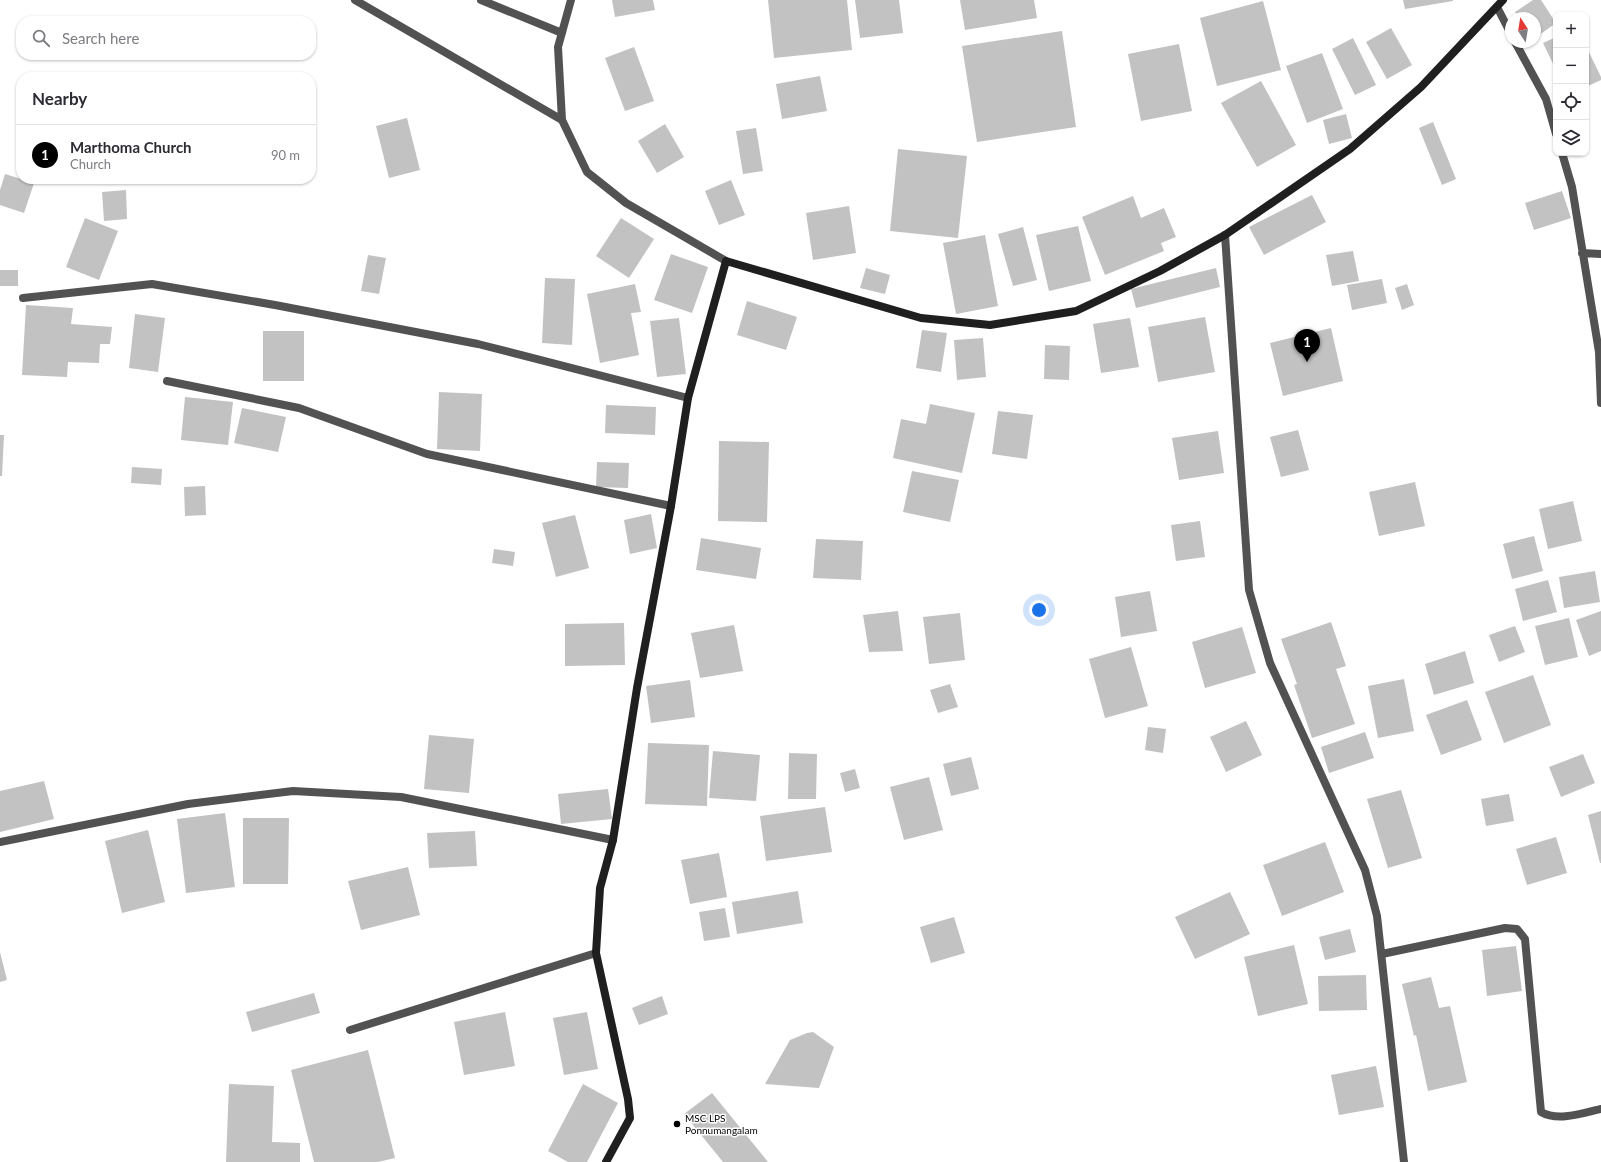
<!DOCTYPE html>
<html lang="en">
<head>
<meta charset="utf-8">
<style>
	body { margin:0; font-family:Lato,sans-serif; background:#f2f2f3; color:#2b2b33 }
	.controls { position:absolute; right:12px; top:12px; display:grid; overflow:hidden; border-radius:8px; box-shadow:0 1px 3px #0004 }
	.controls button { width:36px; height:36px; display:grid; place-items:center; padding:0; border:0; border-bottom:1px solid #e1e1e2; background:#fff; color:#2b2b33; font:20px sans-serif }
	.compass { position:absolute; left:1505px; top:12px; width:36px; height:36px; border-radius:50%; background:#fff; box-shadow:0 1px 3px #0004; rotate:348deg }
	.you { position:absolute; left:1039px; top:610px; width:14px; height:14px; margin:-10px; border:3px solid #fff; border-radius:50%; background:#1a73e8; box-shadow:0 0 0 6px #1a73e833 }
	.badge { display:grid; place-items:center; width:26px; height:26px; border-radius:50%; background:#000; color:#fff; font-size:13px; font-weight:700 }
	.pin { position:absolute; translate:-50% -33px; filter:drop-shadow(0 1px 2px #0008) }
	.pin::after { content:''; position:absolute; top:21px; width:14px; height:12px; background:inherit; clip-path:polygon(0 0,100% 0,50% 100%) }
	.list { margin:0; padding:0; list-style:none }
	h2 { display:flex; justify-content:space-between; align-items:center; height:52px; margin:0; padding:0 16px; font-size:17px }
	h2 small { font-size:13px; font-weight:400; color:#7c7c81 }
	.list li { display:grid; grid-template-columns:26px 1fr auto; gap:12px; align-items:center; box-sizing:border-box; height:60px; padding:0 16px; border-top:1px solid #e1e1e2 }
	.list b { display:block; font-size:15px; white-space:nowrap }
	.list p { margin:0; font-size:13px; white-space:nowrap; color:#7c7c81 }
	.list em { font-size:13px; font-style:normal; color:#7c7c81 }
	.icon { flex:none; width:22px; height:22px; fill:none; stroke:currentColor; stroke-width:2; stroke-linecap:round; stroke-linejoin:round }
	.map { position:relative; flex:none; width:1601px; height:1162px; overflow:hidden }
	.search { position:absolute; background:#fff; box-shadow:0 1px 3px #0004; left:16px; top:16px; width:300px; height:44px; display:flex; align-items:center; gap:10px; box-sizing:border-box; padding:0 14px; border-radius:16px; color:#7c7c81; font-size:15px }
	.panel { position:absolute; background:#fff; box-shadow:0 1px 3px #0004; left:16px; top:72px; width:300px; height:112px; border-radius:16px }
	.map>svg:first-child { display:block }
</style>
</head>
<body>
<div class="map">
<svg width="1601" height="1162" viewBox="0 0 1601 1162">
	<rect width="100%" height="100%" fill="#fff"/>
	<path fill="#c2c2c2" d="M 612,0 L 653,0 L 655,10 L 615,17 Z
		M 768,0 L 847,0 L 852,50 L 774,58 Z
		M 855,0 L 899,0 L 903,33 L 860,38 Z
		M 960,0 L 1034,0 L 1037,18 L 965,30 Z
		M 1403,0 L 1453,0 L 1453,1 L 1405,9 Z
		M 1533,0 L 1541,0 L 1556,23 L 1535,38 L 1535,18 L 1519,18 L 1515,12 Z
		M 1263,1 L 1281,70 L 1217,86 L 1200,18 Z
		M 1391,28 L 1412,65 L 1387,79 L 1366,42 Z
		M 1062,31 L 1076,127 L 977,142 L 962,46 Z
		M 1556,37 L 1556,70 L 1543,43 Z
		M 1353,38 L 1376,85 L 1355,95 L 1332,49 Z
		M 1179,44 L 1192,111 L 1141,121 L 1128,54 Z
		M 1586,46 L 1601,77 L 1601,80 L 1586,87 Z
		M 634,47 L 654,101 L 625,111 L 605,58 Z
		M 1322,53 L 1343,109 L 1307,123 L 1286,66 Z
		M 820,76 L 827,111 L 782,119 L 776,84 Z
		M 1261,81 L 1296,145 L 1257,167 L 1221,103 Z
		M 1346,114 L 1352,138 L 1329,144 L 1323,120 Z
		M 407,118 L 420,170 L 389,178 L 376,126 Z
		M 1433,122 L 1456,179 L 1442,185 L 1419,128 Z
		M 665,124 L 684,157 L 657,173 L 638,141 Z
		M 756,128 L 763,171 L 743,174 L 736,131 Z
		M 898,149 L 967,156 L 958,238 L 890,231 Z
		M 5,174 L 34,183 L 24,213 L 0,205 L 0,190 Z
		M 731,180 L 745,215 L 719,225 L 705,191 Z
		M 126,190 L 127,219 L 104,221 L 102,192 Z
		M 1562,191 L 1571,218 L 1534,230 L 1525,203 Z
		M 1312,195 L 1326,222 L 1264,255 L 1249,227 Z
		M 1133,196 L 1141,218 L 1164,208 L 1176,237 L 1161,243 L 1164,251 L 1105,275 L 1082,217 Z
		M 849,206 L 856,253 L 813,260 L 806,213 Z
		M 85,218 L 118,231 L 99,280 L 66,267 Z
		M 621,218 L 654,239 L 629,278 L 596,256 Z
		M 1078,226 L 1091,281 L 1049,291 L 1036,235 Z
		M 1023,227 L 1037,280 L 1013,286 L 998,234 Z
		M 985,235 L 998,306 L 956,314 L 943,243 Z
		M 1353,251 L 1359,281 L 1332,286 L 1326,255 Z
		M 671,254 L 708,267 L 692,313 L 654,300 Z
		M 368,255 L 386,258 L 379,294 L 361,291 Z
		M 866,268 L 890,275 L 885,294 L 860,288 Z
		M 1216,268 L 1220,287 L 1136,308 L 1131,289 Z
		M 0,270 L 18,270 L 18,286 L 0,286 Z
		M 545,278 L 575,279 L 572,345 L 542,343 Z
		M 1382,279 L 1387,303 L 1352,310 L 1347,285 Z
		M 635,284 L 641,312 L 631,313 L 639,355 L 600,363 L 587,294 Z
		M 1407,284 L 1414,305 L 1402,310 L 1395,288 Z
		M 747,301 L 797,317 L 786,350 L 737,335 Z
		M 26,305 L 73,308 L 71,324 L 112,327 L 110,344 L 100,344 L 99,363 L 68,362 L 67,377 L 22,375 Z
		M 135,314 L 165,318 L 158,372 L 129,368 Z
		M 1205,317 L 1215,372 L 1158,382 L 1148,327 Z
		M 679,318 L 686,374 L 657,377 L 650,321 Z
		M 1130,318 L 1139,367 L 1101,373 L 1093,324 Z
		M 1331,328 L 1343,381 L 1283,396 L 1270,343 Z
		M 922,330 L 947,333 L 941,372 L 916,368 Z
		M 263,331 L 304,331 L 304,381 L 263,381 Z
		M 983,338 L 986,377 L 957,380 L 954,340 Z
		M 1045,345 L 1070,346 L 1069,380 L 1044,379 Z
		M 439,392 L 482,394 L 480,451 L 437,449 Z
		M 185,397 L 233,402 L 228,445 L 181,440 Z
		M 930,404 L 975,413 L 962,473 L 893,458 L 901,419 L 926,424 Z
		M 606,405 L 656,407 L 655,435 L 605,433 Z
		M 242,408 L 286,417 L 278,452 L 234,443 Z
		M 998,411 L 1033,415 L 1027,459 L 992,454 Z
		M 1298,430 L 1309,470 L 1281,477 L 1270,437 Z
		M 1218,431 L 1224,473 L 1179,480 L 1172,438 Z
		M 0,435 L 4,435 L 2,476 L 0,476 Z
		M 719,441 L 769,442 L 767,522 L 718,521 Z
		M 597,462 L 629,463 L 628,488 L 596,487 Z
		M 132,467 L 162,469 L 161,485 L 131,483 Z
		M 912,471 L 959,480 L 950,522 L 903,512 Z
		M 1415,482 L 1425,526 L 1379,536 L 1369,492 Z
		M 205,486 L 206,515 L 185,516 L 184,487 Z
		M 1573,501 L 1582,541 L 1548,549 L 1539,509 Z
		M 651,514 L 657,548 L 630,554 L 624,520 Z
		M 575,515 L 589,568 L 556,577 L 542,523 Z
		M 1200,521 L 1205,557 L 1176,561 L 1171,525 Z
		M 1534,536 L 1543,571 L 1512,579 L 1503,544 Z
		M 701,538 L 761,548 L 756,579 L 696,570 Z
		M 816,539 L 863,541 L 861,580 L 813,578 Z
		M 494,549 L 515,552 L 513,566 L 492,563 Z
		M 1595,571 L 1600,602 L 1564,608 L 1559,577 Z
		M 1548,580 L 1557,612 L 1523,621 L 1515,589 Z
		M 1150,591 L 1157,631 L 1121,637 L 1115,597 Z
		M 898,611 L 903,651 L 869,652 L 863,615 Z
		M 1601,611 L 1601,651 L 1589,656 L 1576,620 Z
		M 960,613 L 965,660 L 929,664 L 923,617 Z
		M 1569,618 L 1578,657 L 1545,665 L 1535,626 Z
		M 1331,622 L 1346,666 L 1336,669 L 1355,724 L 1312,738 L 1294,685 L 1297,684 L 1281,639 Z
		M 624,623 L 625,665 L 565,666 L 565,624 Z
		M 734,625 L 743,671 L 700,678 L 691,633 Z
		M 1515,626 L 1525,652 L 1499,662 L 1489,635 Z
		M 1242,627 L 1256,673 L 1205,688 L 1192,642 Z
		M 1131,647 L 1148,706 L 1105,718 L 1089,659 Z
		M 1465,651 L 1474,683 L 1434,695 L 1425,664 Z
		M 1533,675 L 1551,725 L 1504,743 L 1485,692 Z
		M 1404,679 L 1414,731 L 1378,738 L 1368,686 Z
		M 690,680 L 695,717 L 651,723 L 646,686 Z
		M 950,684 L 958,707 L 938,713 L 930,690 Z
		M 1467,700 L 1482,740 L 1441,755 L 1426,715 Z
		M 1246,721 L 1262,755 L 1226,772 L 1210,737 Z
		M 1148,727 L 1166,729 L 1163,753 L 1145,750 Z
		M 1365,732 L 1374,758 L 1329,773 L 1321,747 Z
		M 429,735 L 474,739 L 469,793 L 424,789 Z
		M 648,743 L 709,745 L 707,806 L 645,804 Z
		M 713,751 L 760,755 L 756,801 L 709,798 Z
		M 789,753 L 817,754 L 816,799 L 788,799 Z
		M 1583,754 L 1595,783 L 1561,797 L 1549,767 Z
		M 971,757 L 979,789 L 951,796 L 943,764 Z
		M 855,769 L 860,788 L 845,792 L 840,773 Z
		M 929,777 L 943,830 L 904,840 L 890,787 Z
		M 44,781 L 54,819 L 0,832 L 0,791 Z
		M 608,789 L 612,819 L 561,824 L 558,794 Z
		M 1401,790 L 1422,858 L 1388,868 L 1367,799 Z
		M 1509,794 L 1514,821 L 1486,826 L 1481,799 Z
		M 825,807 L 832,852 L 766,861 L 760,816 Z
		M 1601,811 L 1601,863 L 1600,863 L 1588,815 Z
		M 225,813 L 235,887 L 186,893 L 177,819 Z
		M 243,818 L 289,818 L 288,884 L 243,884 Z
		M 148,830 L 165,902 L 122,913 L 105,841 Z
		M 475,831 L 477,866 L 429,868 L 427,833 Z
		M 1556,837 L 1567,873 L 1527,885 L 1516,849 Z
		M 1325,842 L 1344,892 L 1282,916 L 1263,865 Z
		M 719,853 L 727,897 L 690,904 L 681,860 Z
		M 408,867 L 420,915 L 361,930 L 348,881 Z
		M 798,891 L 803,923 L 737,934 L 732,902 Z
		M 1230,892 L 1250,934 L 1195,959 L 1175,917 Z
		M 725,908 L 730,937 L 704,941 L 699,912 Z
		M 954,917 L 965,953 L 931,963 L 920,927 Z
		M 1350,929 L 1356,952 L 1325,960 L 1319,937 Z
		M 1294,945 L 1308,1004 L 1258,1016 L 1244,957 Z
		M 1516,946 L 1522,991 L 1487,996 L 1482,950 Z
		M 0,952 L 7,980 L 0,982 Z
		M 1366,975 L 1367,1010 L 1319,1011 L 1318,976 Z
		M 1431,977 L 1439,1008 L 1450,1006 L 1467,1082 L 1428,1091 L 1416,1035 L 1414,1036 L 1402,984 Z
		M 314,993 L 320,1013 L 252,1032 L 246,1012 Z
		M 662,996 L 668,1014 L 639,1025 L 632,1008 Z
		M 505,1012 L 515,1066 L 464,1075 L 454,1022 Z
		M 587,1012 L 598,1069 L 564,1075 L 553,1018 Z
		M 813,1032 L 834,1047 L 819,1088 L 765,1084 L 790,1040 L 807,1033 Z
		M 368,1050 L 395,1158 L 378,1162 L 314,1162 L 291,1070 Z
		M 1376,1066 L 1384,1107 L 1339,1115 L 1331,1075 Z
		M 229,1084 L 274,1086 L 272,1142 L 300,1143 L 300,1162 L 226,1162 Z
		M 583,1084 L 618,1103 L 587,1162 L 568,1162 L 548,1151 Z
		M 712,1093 L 768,1162 L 723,1162 L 684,1114 Z"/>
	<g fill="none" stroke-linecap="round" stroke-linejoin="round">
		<path stroke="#525252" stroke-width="8" d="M 355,0 L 562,120
			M 481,0 L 562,33
			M 571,0 L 558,47 L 562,120 L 587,172 L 626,203 L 726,261
			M 1497,7 L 1511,34
			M 1515,42 L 1546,99 L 1556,134
			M 1562,153 L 1572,187 L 1599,352 L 1601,403
			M 1225,235 L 1249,590 L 1270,663 L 1365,870 L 1377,916 L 1404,1162
			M 1582,253 L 1601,254
			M 23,298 L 152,284 L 275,305 L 478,344 L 688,398
			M 167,381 L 299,408 L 427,454 L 671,506
			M 0,842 L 188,804 L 293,791 L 401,797 L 613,840
			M 1382,954 L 1505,928 L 1517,929 L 1525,939 L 1541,1112 C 1558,1122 1583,1113 1601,1109
			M 350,1030 L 596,953"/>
		<path stroke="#1f1f1f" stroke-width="8" d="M 606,1162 L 630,1118 L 628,1099 L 596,953 L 600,888 L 613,840 L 637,688 L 671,506 L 688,398 L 726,261 L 921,318 L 990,325 L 1076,311 L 1160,271 L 1225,235 L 1350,149 L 1421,87 L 1503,0"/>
	</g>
	<circle fill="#000" stroke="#fff" stroke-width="1.5" cx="677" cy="1124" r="4"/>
	<g text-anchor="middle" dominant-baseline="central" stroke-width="3" stroke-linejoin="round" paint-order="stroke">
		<g font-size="10" fill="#000" stroke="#fff" text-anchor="start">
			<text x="685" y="1118">MSC LPS<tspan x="685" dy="12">Ponnumangalam</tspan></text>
		</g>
	</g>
</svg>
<div class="controls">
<button>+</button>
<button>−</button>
<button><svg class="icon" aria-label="locate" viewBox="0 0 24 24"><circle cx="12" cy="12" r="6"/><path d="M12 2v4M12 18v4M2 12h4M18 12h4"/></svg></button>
<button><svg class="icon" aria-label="layers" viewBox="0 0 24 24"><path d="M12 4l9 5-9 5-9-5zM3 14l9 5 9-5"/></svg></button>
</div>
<svg class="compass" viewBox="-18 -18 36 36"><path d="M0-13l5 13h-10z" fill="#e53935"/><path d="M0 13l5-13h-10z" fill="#7c7c81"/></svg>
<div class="you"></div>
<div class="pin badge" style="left:1307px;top:362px">1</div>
<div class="search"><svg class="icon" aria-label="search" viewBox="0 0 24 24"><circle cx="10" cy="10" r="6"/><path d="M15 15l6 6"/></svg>Search here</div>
<section class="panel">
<h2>Nearby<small></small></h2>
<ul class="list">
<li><span class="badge">1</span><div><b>Marthoma Church</b><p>Church</p></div><em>90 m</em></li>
</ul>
</section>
</div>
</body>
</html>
